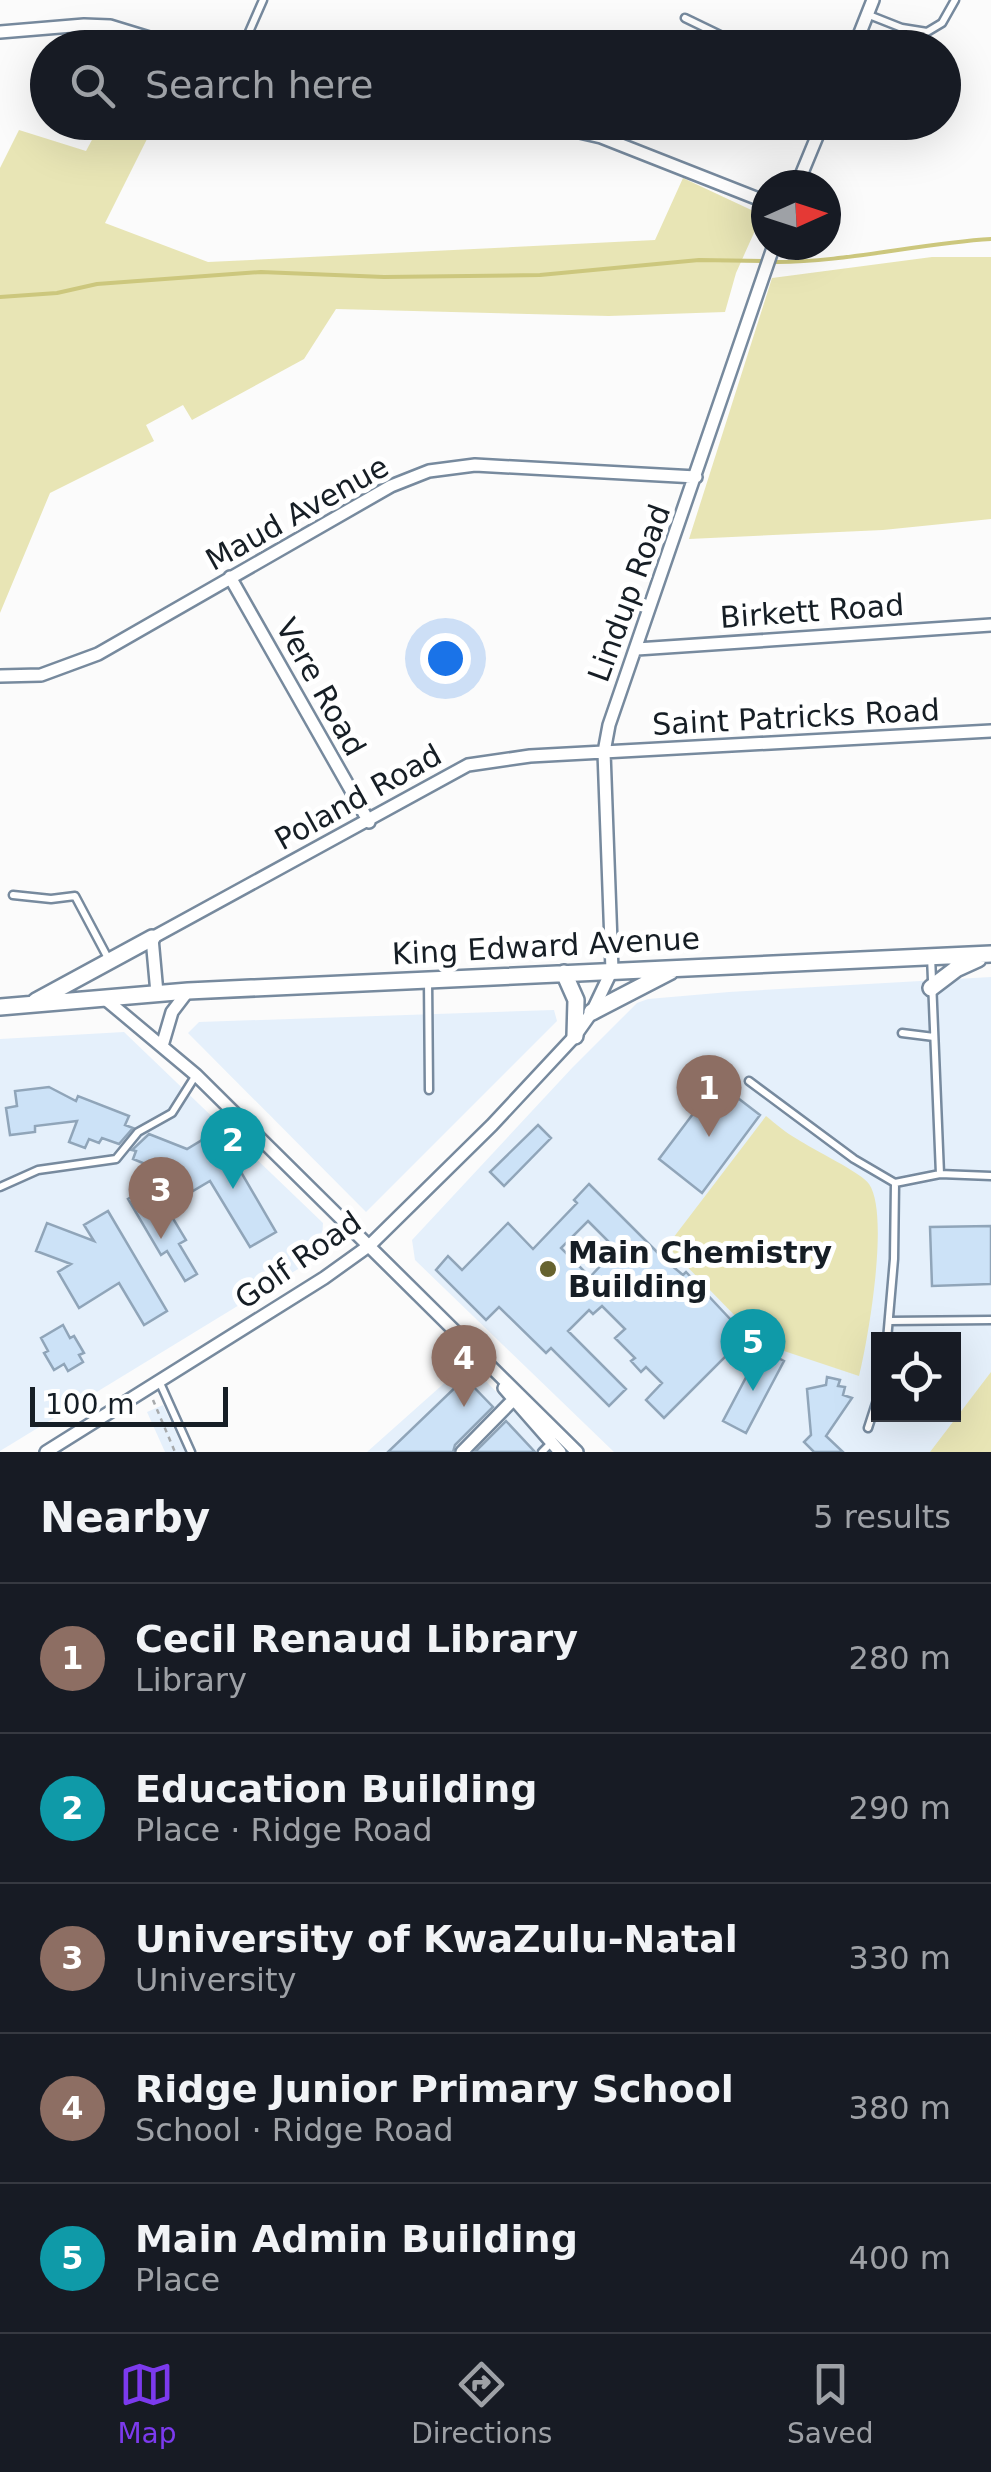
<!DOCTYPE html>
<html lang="en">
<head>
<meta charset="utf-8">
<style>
	body { margin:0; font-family:"DejaVu Sans",sans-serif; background:#20242c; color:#f1f3f6 }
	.controls { position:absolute; right:30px; bottom:30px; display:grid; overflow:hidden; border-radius:0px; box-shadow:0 10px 40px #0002 }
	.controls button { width:90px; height:90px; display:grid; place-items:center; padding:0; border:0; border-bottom:2px solid #363941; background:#171b24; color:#f1f3f6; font:50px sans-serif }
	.compass { position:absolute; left:751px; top:170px; width:90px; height:90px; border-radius:50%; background:#171b24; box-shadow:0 10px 40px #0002; rotate:87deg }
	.scale { position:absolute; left:30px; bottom:25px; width:198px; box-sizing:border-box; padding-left:10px; border:5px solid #161e25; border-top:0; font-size:28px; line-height:35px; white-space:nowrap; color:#161e25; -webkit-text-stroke:8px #fff; paint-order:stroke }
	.you { position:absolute; left:445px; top:658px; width:35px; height:35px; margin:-25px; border:8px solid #fff; border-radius:50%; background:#1a73e8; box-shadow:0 0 0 15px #1a73e833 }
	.badge { display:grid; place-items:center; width:65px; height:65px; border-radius:50%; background:#7c3aed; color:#fff; font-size:32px; font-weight:700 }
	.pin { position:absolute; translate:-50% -82px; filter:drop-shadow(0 2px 5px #0008) }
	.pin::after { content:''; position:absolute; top:52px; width:35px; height:30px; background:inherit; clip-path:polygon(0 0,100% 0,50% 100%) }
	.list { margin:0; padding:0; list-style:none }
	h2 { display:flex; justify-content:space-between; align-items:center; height:130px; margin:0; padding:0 40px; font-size:42px }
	h2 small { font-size:32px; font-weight:400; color:#9ea1a6 }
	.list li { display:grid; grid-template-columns:65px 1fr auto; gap:30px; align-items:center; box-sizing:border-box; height:150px; padding:0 40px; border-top:2px solid #363941 }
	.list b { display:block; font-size:38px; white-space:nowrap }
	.list p { margin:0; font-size:32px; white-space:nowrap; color:#9ea1a6 }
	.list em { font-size:32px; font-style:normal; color:#9ea1a6 }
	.icon { flex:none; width:55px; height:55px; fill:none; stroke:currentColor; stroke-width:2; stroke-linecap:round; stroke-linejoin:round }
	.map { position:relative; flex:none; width:991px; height:1452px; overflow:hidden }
	.search { position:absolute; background:#171b24; box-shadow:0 10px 40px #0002; left:30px; right:30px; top:30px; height:110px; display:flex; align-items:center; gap:25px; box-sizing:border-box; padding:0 35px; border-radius:55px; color:#9ea1a6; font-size:38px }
	.sheet { height:880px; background:#171b24 }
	nav { display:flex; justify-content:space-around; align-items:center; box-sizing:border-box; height:140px; border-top:2px solid #363941; background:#171b24; font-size:28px; color:#9ea1a6 }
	nav a { display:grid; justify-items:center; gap:5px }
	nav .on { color:#7c3aed }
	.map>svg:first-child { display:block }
</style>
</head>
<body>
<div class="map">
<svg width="991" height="1452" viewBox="0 0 991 1452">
	<rect width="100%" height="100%" fill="#fbfbfb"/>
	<path fill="#e5f0fb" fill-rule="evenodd" d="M 991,977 L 991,1452 L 614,1452 L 415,1260 L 412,1240 L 572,1068 L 637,1003 L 648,999 L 729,992 ZM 878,1340 L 954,1340 L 954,1414 L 878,1414 Z
		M 554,1010 L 557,1021 L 366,1212 L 188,1033 L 199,1022 Z
		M 124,1032 L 323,1223 L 321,1255 L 0,1451 L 0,1039 Z
		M 468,1362 L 553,1452 L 367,1452 Z
		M 163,1405 L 185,1452 L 165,1452 L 147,1412 Z"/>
	<path fill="#e8e5b5" d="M 101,123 L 155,123 L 105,223 L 208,262 L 655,240 L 683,178 L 762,215 L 736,273 L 725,312 L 609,316 L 336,309 L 304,359 L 192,420 L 183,405 L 146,425 L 154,441 L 50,493 L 0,613 L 0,168 L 19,130 L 86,151 Z
		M 932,257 L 991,257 L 991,519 L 883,530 L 689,539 L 772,278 Z
		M 766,1116 C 776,1124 786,1133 797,1139 C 812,1149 862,1173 869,1184 C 890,1214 868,1340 859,1376 L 778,1349 L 742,1323 L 667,1246 Z
		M 991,1372 L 991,1452 L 930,1452 Z"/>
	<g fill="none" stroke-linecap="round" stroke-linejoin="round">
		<path stroke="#ccc77d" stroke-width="4" d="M 772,262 C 843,263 919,243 991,239
			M 0,297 L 57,293 L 97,284 L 261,272 L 384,277 L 540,275 L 699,260 L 763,261"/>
	</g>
	<path fill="#cce2f7" stroke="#90a5b9" stroke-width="2.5" fill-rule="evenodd" d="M 717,1082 L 760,1115 L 702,1193 L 659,1159 Z
		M 49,1087 L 76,1101 L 78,1096 L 129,1116 L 125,1125 L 133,1128 L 119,1144 L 102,1138 L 99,1143 L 89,1139 L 85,1148 L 69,1142 L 77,1121 L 35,1126 L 35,1132 L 10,1135 L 6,1108 L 17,1106 L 15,1091 Z
		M 538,1125 L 551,1138 L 504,1186 L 490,1172 Z
		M 217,1131 L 276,1232 L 250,1247 L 210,1181 L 166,1207 L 186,1240 L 179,1244 L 197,1274 L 185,1281 L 167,1251 L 161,1255 L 128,1199 L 170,1174 L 133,1159 L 136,1151 L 132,1150 L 149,1134 L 187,1149 Z
		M 589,1184 L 665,1260 L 683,1275 L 686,1272 L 746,1336 L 664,1418 L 646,1400 L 662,1383 L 646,1367 L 641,1372 L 631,1361 L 635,1358 L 615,1338 L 625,1329 L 602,1306 L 593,1314 L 589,1310 L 568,1331 L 626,1389 L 609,1406 L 551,1348 L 546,1353 L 499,1307 L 486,1320 L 436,1270 L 448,1256 L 462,1270 L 508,1223 L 533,1249 L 577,1203 L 574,1200 ZM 588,1221 L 616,1249 L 590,1277 L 561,1248 Z
		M 108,1211 L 167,1311 L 144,1325 L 119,1283 L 79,1308 L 58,1272 L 71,1264 L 36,1251 L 47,1223 L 94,1241 L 84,1225 Z
		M 991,1226 L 991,1284 L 932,1286 L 930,1227 Z
		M 63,1325 L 70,1338 L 74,1336 L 84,1353 L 79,1355 L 83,1362 L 68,1371 L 64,1364 L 54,1370 L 44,1353 L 48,1351 L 41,1338 Z
		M 761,1349 L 784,1361 L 746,1433 L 723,1421 Z
		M 827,1377 L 840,1380 L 838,1386 L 845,1387 L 843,1395 L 852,1398 L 826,1436 L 843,1452 L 814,1452 L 804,1442 L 811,1435 L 807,1389 L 826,1385 Z
		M 465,1378 L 493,1407 L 455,1445 L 453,1452 L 388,1452 Z
		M 506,1421 L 535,1452 L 475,1452 Z"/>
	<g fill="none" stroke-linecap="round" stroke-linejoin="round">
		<g stroke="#778a9e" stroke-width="11">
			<path id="service" d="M 869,15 L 902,28 L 927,32 L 942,23 L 955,0
				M 685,18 L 747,48
				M 242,48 L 263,0
				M 13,895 L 51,899 L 75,896 L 109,960
				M 931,956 L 940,1174
				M 428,980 L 429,1090
				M 902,1033 L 934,1037
				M 749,1081 L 854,1159 L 895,1183
				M 0,1187 L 38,1170 L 116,1159 L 138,1132 L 172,1113 L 196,1075
				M 889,1321 L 991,1320
				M 887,1340 L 894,1259 L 895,1183 L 940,1174 L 991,1176
				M 160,1383 L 191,1452
				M 868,1428 L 878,1397
				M 542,1452 L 551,1443"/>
		</g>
		<g stroke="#778a9e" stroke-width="16">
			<path id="minor" d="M 0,32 L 84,25 L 110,26 L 182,48
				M 854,48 L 873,0
				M 536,122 L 601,137 L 766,202
				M 797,185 L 823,122
				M 230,577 L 369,822
				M 637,649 L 991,625
				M 0,676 L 41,675 L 98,654 L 391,486 L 429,471 L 475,465 L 696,477
				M 157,993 L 152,938 L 468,765 L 530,756 L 991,731
				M 104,998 L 196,1075 L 577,1452
				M 162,1046 L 172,1012 L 188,991
				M 504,1388 L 560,1452
				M 46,1452 L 324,1278 L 370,1245 L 492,1125 L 575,1036 L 592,1012 L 612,970 L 604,752 L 609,725 L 774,245
				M 462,1452 L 513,1400"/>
		</g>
		<g stroke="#778a9e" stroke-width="20">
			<path id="tertiary" d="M 564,973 L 576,1000 L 575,1036
				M 931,988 L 956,969 L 978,959
				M 36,1001 L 152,938
				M 0,1007 L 188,991 L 991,954
				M 592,1012 L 671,971"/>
		</g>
		<path stroke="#a7aaac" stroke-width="2.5" stroke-dasharray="5 5" stroke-linecap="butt" d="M 153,1400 L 175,1452"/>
		<use href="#service" stroke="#fff" stroke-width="6"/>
		<use href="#minor" stroke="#fff" stroke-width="11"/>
		<use href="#tertiary" stroke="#fff" stroke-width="15"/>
	</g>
	<circle fill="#67632f" stroke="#fff" stroke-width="4" cx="548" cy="1269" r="10"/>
	<g text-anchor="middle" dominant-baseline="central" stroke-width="10" stroke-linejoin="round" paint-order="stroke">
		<g font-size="30" fill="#161e25" stroke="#fff">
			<text transform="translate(297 513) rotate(-29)">Maud Avenue</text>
			<text transform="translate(629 593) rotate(-70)">Lindup Road</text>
			<text transform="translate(812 611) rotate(-4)">Birkett Road</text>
			<text transform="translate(321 687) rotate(61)">Vere Road</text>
			<text transform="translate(796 717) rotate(-3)">Saint Patricks Road</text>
			<text transform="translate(358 797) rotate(-29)">Poland Road</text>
			<text transform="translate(546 946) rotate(-3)">King Edward Avenue</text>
			<text transform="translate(298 1260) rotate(-35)">Golf Road</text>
		</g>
		<g font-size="30" font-weight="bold" fill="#161e25" stroke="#fff" text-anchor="start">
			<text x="568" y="1252">Main Chemistry<tspan x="568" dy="34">Building</tspan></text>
		</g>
	</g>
</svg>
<div class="controls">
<button><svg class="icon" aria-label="locate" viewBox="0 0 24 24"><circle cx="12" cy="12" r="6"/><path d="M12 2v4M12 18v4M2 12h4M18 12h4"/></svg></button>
</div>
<svg class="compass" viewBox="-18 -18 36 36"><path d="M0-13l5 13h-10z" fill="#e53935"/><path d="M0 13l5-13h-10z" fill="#9ea1a6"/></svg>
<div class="scale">100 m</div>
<div class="you"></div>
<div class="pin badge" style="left:709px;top:1137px;background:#8d6e63">1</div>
<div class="pin badge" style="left:233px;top:1189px;background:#0f9aa8">2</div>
<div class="pin badge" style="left:161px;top:1239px;background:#8d6e63">3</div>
<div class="pin badge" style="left:464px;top:1407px;background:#8d6e63">4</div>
<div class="pin badge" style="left:753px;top:1391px;background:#0f9aa8">5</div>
<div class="search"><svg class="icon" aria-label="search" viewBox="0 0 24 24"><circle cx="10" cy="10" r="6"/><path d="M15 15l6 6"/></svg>Search here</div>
</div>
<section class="sheet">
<h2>Nearby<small>5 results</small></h2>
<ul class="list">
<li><span class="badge" style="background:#8d6e63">1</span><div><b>Cecil Renaud Library</b><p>Library</p></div><em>280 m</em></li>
<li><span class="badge" style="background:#0f9aa8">2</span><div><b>Education Building</b><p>Place · Ridge Road</p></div><em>290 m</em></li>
<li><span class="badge" style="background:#8d6e63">3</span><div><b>University of KwaZulu-Natal</b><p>University</p></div><em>330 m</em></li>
<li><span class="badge" style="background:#8d6e63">4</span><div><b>Ridge Junior Primary School</b><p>School · Ridge Road</p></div><em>380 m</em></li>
<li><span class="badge" style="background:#0f9aa8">5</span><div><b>Main Admin Building</b><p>Place</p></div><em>400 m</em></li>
</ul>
</section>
<nav>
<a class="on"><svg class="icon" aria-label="map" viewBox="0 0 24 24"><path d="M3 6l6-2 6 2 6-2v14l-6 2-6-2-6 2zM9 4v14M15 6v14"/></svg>Map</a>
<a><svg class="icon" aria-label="directions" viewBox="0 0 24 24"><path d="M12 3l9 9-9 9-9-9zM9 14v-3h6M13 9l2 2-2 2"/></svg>Directions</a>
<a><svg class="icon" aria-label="saved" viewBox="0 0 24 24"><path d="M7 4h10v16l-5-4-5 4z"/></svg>Saved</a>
</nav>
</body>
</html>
